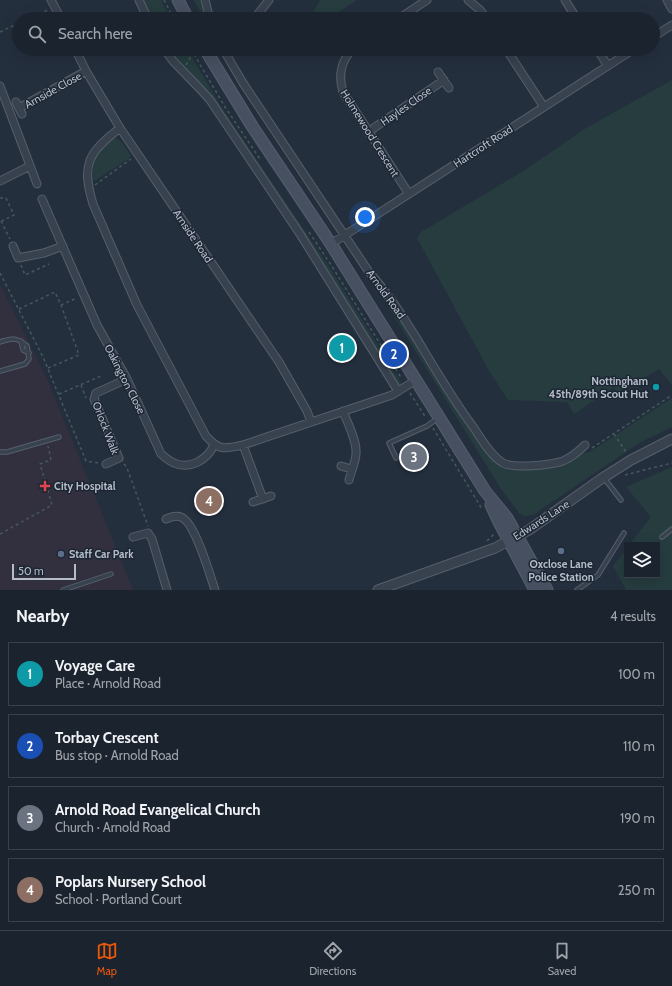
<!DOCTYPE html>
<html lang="en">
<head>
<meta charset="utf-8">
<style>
	body { margin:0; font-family:Cabin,sans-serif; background:#282f3a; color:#f1f3f6 }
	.controls { position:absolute; right:12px; bottom:12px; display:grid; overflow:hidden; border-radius:0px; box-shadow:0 4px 16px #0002 }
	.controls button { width:36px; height:36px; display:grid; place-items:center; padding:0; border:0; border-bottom:1px solid #39404a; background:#1b232e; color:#f1f3f6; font:20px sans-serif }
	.scale { position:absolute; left:12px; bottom:10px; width:64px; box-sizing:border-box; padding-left:4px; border:2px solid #b4bcc9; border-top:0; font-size:11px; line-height:14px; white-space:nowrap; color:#b4bcc9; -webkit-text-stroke:3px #1d2633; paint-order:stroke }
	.you { position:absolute; left:365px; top:217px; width:14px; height:14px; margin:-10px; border:3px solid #fff; border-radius:50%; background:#1a73e8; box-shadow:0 0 0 6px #1a73e833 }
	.badge { display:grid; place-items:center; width:26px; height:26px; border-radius:50%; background:#ea580c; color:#fff; font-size:13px; font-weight:700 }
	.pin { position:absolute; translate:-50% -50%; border:2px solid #fff; box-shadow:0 1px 4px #0006 }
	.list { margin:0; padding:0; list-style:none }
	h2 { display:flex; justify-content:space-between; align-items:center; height:52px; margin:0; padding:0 16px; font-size:17px }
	h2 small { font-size:13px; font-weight:400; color:#a0a4aa }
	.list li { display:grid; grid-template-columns:26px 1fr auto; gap:12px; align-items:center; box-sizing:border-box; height:64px; margin:0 8px 8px; padding:0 8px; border:1px solid #39404a; border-radius:0px }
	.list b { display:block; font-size:15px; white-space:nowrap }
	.list p { margin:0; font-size:13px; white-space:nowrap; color:#a0a4aa }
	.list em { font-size:13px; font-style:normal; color:#a0a4aa }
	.icon { flex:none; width:22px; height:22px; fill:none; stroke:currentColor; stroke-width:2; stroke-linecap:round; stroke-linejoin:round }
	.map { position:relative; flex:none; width:672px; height:590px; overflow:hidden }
	.search { position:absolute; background:#1b232e; box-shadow:0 4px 16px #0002; left:12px; right:12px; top:12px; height:44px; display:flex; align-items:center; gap:10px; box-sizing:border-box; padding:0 14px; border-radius:22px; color:#a0a4aa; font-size:15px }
	.sheet { height:340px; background:#1b232e }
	nav { display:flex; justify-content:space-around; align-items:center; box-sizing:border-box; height:56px; border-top:1px solid #39404a; background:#1b232e; font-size:11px; color:#a0a4aa }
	nav a { display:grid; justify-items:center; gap:2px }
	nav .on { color:#ea580c }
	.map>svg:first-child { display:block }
</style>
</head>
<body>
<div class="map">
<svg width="672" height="590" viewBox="0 0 672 590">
	<rect width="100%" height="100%" fill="#242f3e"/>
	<path fill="#32303f" d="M 0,284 L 48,381 L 133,590 L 0,590 Z"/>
	<path fill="#263c3f" d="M 142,0 L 161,0 L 171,19 L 152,19 Z
		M 194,0 L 200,0 L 206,19 L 204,19 Z
		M 320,0 L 357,0 L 328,19 L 309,19 Z
		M 169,49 L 187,49 L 224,111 L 328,265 L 402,384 L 399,386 L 394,381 L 237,140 Z
		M 672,80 L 672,385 L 659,369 L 618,393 L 614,387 L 574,414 L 567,402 L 508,400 L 488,369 L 417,238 L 421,232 L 525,170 L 586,128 Z
		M 113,137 C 122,139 125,147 130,154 L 130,158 L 94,181 C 90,159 97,152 113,137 Z
		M 371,279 L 384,293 L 469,428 L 496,464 L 503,468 L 512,470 L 557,467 L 569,463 L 584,453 L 590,452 L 672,398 L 672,427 L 639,443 L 533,515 L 525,516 L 519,513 L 501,489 Z
		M 672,467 L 672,590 L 626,590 L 613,566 L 627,548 L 627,575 L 657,575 L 657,545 L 629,545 L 651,517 L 626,487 Z"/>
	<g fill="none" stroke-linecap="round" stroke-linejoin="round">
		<g stroke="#565f6c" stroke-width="5.5">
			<path id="service" d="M 21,341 L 23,350 L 29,353
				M 0,342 C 13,338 16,337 27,346 L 29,359 L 25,364 L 0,371
				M 0,452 L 7,452 L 59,437
				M 396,458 L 389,443 L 427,426 L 438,418
				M 604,478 L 621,500
				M 662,537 L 672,529
				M 63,590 L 111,574
				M 577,590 L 598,575 L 624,533"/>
		</g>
		<g stroke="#565f6c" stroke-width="9">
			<path id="minor" d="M 51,0 L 61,19
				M 139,0 L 148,19
				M 205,0 L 210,19
				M 468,0 L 480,10 L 487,19
				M 565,0 L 577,19
				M 667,0 L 672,9
				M 254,19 L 269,0
				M 398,19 L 427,0
				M 653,37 L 672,25
				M 75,49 L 86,71 L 120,128 L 279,362 L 307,411 L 311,422
				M 164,49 L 173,61 L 201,90 L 210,100 L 300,234 L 398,391
				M 223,49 L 243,83 L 369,272 C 388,293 402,315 417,339 C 435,369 453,400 474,428 C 481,439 492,457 503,463 C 515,469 551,465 563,461 C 572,457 579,451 585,445
				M 353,49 C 341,60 338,76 343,92 L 409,194
				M 506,49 L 544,107
				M 597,49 L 608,66
				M 438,72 L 449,88
				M 0,86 L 37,184
				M 16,102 L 22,114
				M 19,108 L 86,71
				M 120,128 C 88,153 81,164 93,204 L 137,305 L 206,436 C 219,451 225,449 243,445 L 392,395 L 416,380
				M 368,132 L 444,80
				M 0,181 L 30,166
				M 42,199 L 97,325 L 127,379 L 161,454 C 165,457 169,461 174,463 C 190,470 207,460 214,445
				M 331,244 L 634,49
				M 13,246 L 18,258 L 44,253 L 63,246
				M 343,411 C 347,422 357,441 356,453 C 356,462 351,471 349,480
				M 243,445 L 263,499
				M 106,464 L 119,458 L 94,399 L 96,393 L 127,379
				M 341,466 L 351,469
				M 253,502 L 271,496
				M 166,519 C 171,517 176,515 181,517 C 195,522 210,575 215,590
				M 133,537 L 148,533 L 152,539 L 167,590"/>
		</g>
		<g stroke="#565f6c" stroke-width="11">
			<path id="tertiary" d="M 378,590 L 495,548 L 529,530 L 601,479 L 631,460 L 672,439"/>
		</g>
		<g stroke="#565f6c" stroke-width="13">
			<path id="secondary" d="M 178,0 L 188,19
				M 205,49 L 252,126 L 331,244 L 485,491 L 507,518 L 547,590
				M 491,505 L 499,522 L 535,590"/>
		</g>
		<path stroke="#44595c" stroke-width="1.5" stroke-dasharray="3 3" stroke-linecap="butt" d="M 164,0 L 174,19
			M 28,19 L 48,10
			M 0,32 L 19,23
			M 191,49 L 225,107 L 260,159
			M 186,65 L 193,53
			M 95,185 L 131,159
			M 0,198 L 6,198 L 14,215 L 0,222
			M 1,221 L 10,239
			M 309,232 L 333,268 L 402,379
			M 21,265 L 25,275 L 49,264
			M 0,273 L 43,357 L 86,461 L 99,463
			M 19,309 L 55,292 L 61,305 L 77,298
			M 48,368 L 79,355 L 61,305
			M 81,385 L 86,398
			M 410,393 L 426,418
			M 59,394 L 101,376
			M 433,428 L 482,509
			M 614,434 L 626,452
			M 592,448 L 672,395
			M 124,464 L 127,468 L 148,526
			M 625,475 L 672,463
			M 0,534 L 52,505 L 40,464 L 51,460 L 48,446
			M 487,541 L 494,534"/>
		<use href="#service" stroke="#38414e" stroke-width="3.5"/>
		<use href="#minor" stroke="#38414e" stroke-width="7"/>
		<use href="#tertiary" stroke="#38414e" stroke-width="9"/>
		<use href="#secondary" stroke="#465061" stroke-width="11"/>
	</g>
	<circle fill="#0f9aa8" stroke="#1d2633" stroke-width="1.5" cx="656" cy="387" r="4"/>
	<path fill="#e0444e" stroke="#1d2633" stroke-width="1.5" d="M43 480h4v4h4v4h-4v4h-4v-4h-4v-4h4z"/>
	<g fill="#5c6f8a" stroke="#1d2633" stroke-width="1.5">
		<circle cx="561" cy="551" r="4"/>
		<circle cx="61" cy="554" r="4"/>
	</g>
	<g text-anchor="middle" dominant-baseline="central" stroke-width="3" stroke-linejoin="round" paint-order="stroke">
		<g font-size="11" fill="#b4bcc9" stroke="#1d2633">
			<text transform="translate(53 90) rotate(-29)">Arnside Close</text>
			<text transform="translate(406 106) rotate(-35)">Hayles Close</text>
			<text transform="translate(370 133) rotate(58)">Holmewood Crescent</text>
			<text transform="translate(483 146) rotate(-33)">Hartcroft Road</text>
			<text transform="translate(193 236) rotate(56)">Arnside Road</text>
			<text transform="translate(386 294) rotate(54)">Arnold Road</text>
			<text transform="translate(125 379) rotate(63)">Oakington Close</text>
			<text transform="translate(106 428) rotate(69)">Orlock Walk</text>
			<text transform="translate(541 520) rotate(-33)">Edwards Lane</text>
		</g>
		<g font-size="11" font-weight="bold" fill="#b4bcc9" stroke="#1d2633" text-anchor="start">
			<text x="648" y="381" text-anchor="end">Nottingham<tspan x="648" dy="13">45th/89th Scout Hut</tspan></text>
			<text x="54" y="486">City Hospital</text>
			<text x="69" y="554">Staff Car Park</text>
			<text x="561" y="564" text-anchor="middle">Oxclose Lane<tspan x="561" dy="13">Police Station</tspan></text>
		</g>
	</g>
</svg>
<div class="controls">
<button><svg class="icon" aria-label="layers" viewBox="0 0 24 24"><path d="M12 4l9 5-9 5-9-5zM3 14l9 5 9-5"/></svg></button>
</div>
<div class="scale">50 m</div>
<div class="you"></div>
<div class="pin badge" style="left:342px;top:348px;background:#0f9aa8">1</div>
<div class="pin badge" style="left:394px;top:354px;background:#1a4fb4">2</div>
<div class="pin badge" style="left:414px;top:457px;background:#6b7280">3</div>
<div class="pin badge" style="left:209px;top:501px;background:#8d6e63">4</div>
<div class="search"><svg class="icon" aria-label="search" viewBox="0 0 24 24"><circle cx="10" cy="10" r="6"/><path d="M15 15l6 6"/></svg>Search here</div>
</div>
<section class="sheet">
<h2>Nearby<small>4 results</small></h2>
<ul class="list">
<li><span class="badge" style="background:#0f9aa8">1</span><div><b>Voyage Care</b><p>Place · Arnold Road</p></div><em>100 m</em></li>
<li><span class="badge" style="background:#1a4fb4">2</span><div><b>Torbay Crescent</b><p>Bus stop · Arnold Road</p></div><em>110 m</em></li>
<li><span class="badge" style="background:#6b7280">3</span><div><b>Arnold Road Evangelical Church</b><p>Church · Arnold Road</p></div><em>190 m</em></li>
<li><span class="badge" style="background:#8d6e63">4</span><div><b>Poplars Nursery School</b><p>School · Portland Court</p></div><em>250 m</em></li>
</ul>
</section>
<nav>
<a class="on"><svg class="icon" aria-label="map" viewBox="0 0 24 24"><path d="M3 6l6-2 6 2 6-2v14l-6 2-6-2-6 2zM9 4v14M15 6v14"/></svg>Map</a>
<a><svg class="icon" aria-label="directions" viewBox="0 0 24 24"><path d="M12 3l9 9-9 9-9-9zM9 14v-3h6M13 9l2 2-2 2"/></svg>Directions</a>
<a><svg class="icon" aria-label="saved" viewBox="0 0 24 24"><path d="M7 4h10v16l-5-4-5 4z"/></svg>Saved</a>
</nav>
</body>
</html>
